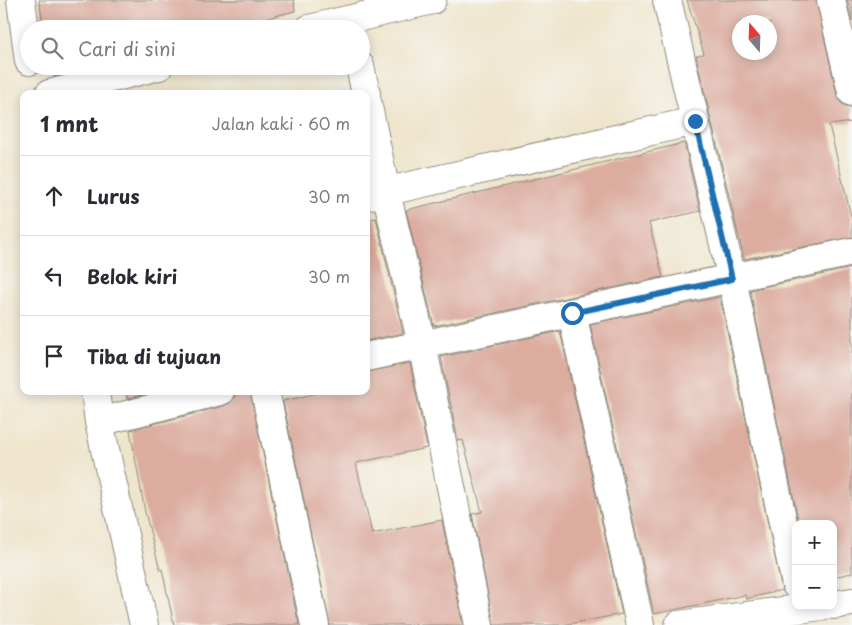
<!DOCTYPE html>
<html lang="id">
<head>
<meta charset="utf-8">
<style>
	body { margin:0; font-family:"Playpen Sans",sans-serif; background:#f7f7f7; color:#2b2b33 }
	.controls { position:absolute; right:15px; bottom:15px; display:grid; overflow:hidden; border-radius:10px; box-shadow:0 2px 12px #0003 }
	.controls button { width:45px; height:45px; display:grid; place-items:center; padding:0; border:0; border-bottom:1px solid #e1e1e2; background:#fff; color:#2b2b33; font:25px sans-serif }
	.compass { position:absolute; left:732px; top:15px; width:45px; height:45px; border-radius:50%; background:#fff; box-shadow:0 2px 12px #0003; rotate:341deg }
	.stop { position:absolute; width:15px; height:15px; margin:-11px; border:4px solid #1f6fb2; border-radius:50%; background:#fff }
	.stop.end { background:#1f6fb2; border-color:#fff; box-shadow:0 1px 5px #0008 }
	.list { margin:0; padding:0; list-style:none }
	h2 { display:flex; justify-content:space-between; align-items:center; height:65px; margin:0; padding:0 20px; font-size:21px }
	h2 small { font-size:16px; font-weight:400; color:#7c7c81 }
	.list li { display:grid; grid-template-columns:32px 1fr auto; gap:15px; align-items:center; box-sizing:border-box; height:80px; padding:0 20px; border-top:1px solid #e1e1e2 }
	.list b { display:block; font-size:19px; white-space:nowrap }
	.list em { font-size:16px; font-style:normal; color:#7c7c81 }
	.icon { flex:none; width:28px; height:28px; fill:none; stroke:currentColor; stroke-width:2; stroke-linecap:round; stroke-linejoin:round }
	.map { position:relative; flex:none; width:852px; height:625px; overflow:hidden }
	.search { position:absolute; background:#fff; box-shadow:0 2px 12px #0003; left:20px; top:20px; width:350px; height:55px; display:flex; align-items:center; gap:12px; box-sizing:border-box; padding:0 18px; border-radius:28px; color:#7c7c81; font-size:19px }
	.panel { position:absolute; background:#fff; box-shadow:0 2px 12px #0003; left:20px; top:90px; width:350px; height:305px; border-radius:10px }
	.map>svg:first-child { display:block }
</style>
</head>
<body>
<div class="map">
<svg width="852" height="625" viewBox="0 0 852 625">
	<rect width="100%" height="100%" fill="#f6f6f2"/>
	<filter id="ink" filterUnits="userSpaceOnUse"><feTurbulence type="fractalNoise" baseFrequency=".02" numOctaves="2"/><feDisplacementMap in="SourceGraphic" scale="10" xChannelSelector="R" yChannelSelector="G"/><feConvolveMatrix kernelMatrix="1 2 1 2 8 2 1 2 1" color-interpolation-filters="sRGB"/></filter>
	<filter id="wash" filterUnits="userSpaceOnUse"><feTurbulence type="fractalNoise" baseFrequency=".0096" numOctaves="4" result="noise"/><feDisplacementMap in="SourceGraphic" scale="20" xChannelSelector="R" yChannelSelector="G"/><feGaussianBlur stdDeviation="1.12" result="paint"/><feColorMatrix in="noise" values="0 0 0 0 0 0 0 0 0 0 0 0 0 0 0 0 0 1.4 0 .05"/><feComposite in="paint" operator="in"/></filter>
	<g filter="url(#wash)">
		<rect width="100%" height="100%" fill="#efe5cc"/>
		<g id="blocks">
			<path fill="#dcac9f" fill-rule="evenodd" d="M 39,0 L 294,0 L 295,11 L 225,29 L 44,29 Z
				M 687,0 L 816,0 L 837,95 L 841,103 L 847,107 L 852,107 L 852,122 L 829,125 L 852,220 L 852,237 L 744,259 L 696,56 L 704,54 ZM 740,22 L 770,22 L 770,52 L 740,52 Z
				M 847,0 L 852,0 L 852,22 Z
				M 52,66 L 95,66 L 54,77 Z
				M 684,143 L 700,211 L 649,223 L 663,277 L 434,326 L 406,210 Z
				M 376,218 L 403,333 L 366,341 L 366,220 Z
				M 852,268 L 852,573 L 833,577 L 833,524 L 799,524 L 750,290 Z
				M 720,297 L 782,590 L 746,599 L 745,595 L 654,614 L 590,324 Z
				M 560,331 L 622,614 L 563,625 L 494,625 L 472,514 L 482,512 L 463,440 L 458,441 L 441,357 Z
				M 410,363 L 427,448 L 356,463 L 372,534 L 442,520 L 463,625 L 330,625 L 283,401 L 327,391 L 366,391 L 366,372 Z
				M 126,391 L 156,391 L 127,399 Z
				M 235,391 L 250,391 L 299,625 L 174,625 L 162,569 L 160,570 L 145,512 L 130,430 L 224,406 L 231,402 L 235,396 Z"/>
		</g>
	</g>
	<g filter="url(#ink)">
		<use href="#blocks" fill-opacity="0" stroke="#8d887c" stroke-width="1"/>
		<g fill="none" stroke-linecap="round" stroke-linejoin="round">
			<g stroke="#8d887c" stroke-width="30">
				<path id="minor" d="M 21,0 L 29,61
					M 667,0 L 732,279 L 796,585
					M 831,0 L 852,92
					M 309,29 L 432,0
					M 360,66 L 366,94
					M 49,94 L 159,66
					M 366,97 L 386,192 L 422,344 L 479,625
					M 366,196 L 695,121
					M 572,313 L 640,625
					M 366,357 L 852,252
					M 95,391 L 99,422 L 144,625
					M 265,391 L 315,625
					M 99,422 L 220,391
					M 833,605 L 852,602
					M 679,625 L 821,606"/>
			</g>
			<use href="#minor" stroke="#fff" stroke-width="28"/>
		</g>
	</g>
	<g fill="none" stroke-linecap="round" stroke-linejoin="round" filter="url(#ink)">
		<path stroke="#1f6fb2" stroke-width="6" d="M 572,313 L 732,279 L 695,121"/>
	</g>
</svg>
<div class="controls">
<button>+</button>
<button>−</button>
</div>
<svg class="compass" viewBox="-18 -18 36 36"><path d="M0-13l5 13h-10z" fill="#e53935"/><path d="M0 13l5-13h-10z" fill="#7c7c81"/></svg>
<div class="stop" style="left:572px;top:313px"></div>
<div class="stop end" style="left:695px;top:121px"></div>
<div class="search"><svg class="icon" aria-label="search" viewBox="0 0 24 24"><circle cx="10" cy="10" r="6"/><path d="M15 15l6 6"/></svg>Cari di sini</div>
<section class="panel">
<h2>1 mnt<small>Jalan kaki · 60 m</small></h2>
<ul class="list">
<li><svg class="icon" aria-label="ahead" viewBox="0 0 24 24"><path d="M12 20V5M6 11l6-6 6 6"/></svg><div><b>Lurus</b></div><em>30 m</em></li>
<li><svg class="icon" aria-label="left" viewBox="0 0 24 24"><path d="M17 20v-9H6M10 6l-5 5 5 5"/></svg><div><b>Belok kiri</b></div><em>30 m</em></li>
<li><svg class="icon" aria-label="arrive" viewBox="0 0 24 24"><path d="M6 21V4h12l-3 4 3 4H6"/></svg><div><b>Tiba di tujuan</b></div></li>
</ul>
</section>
</div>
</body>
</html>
